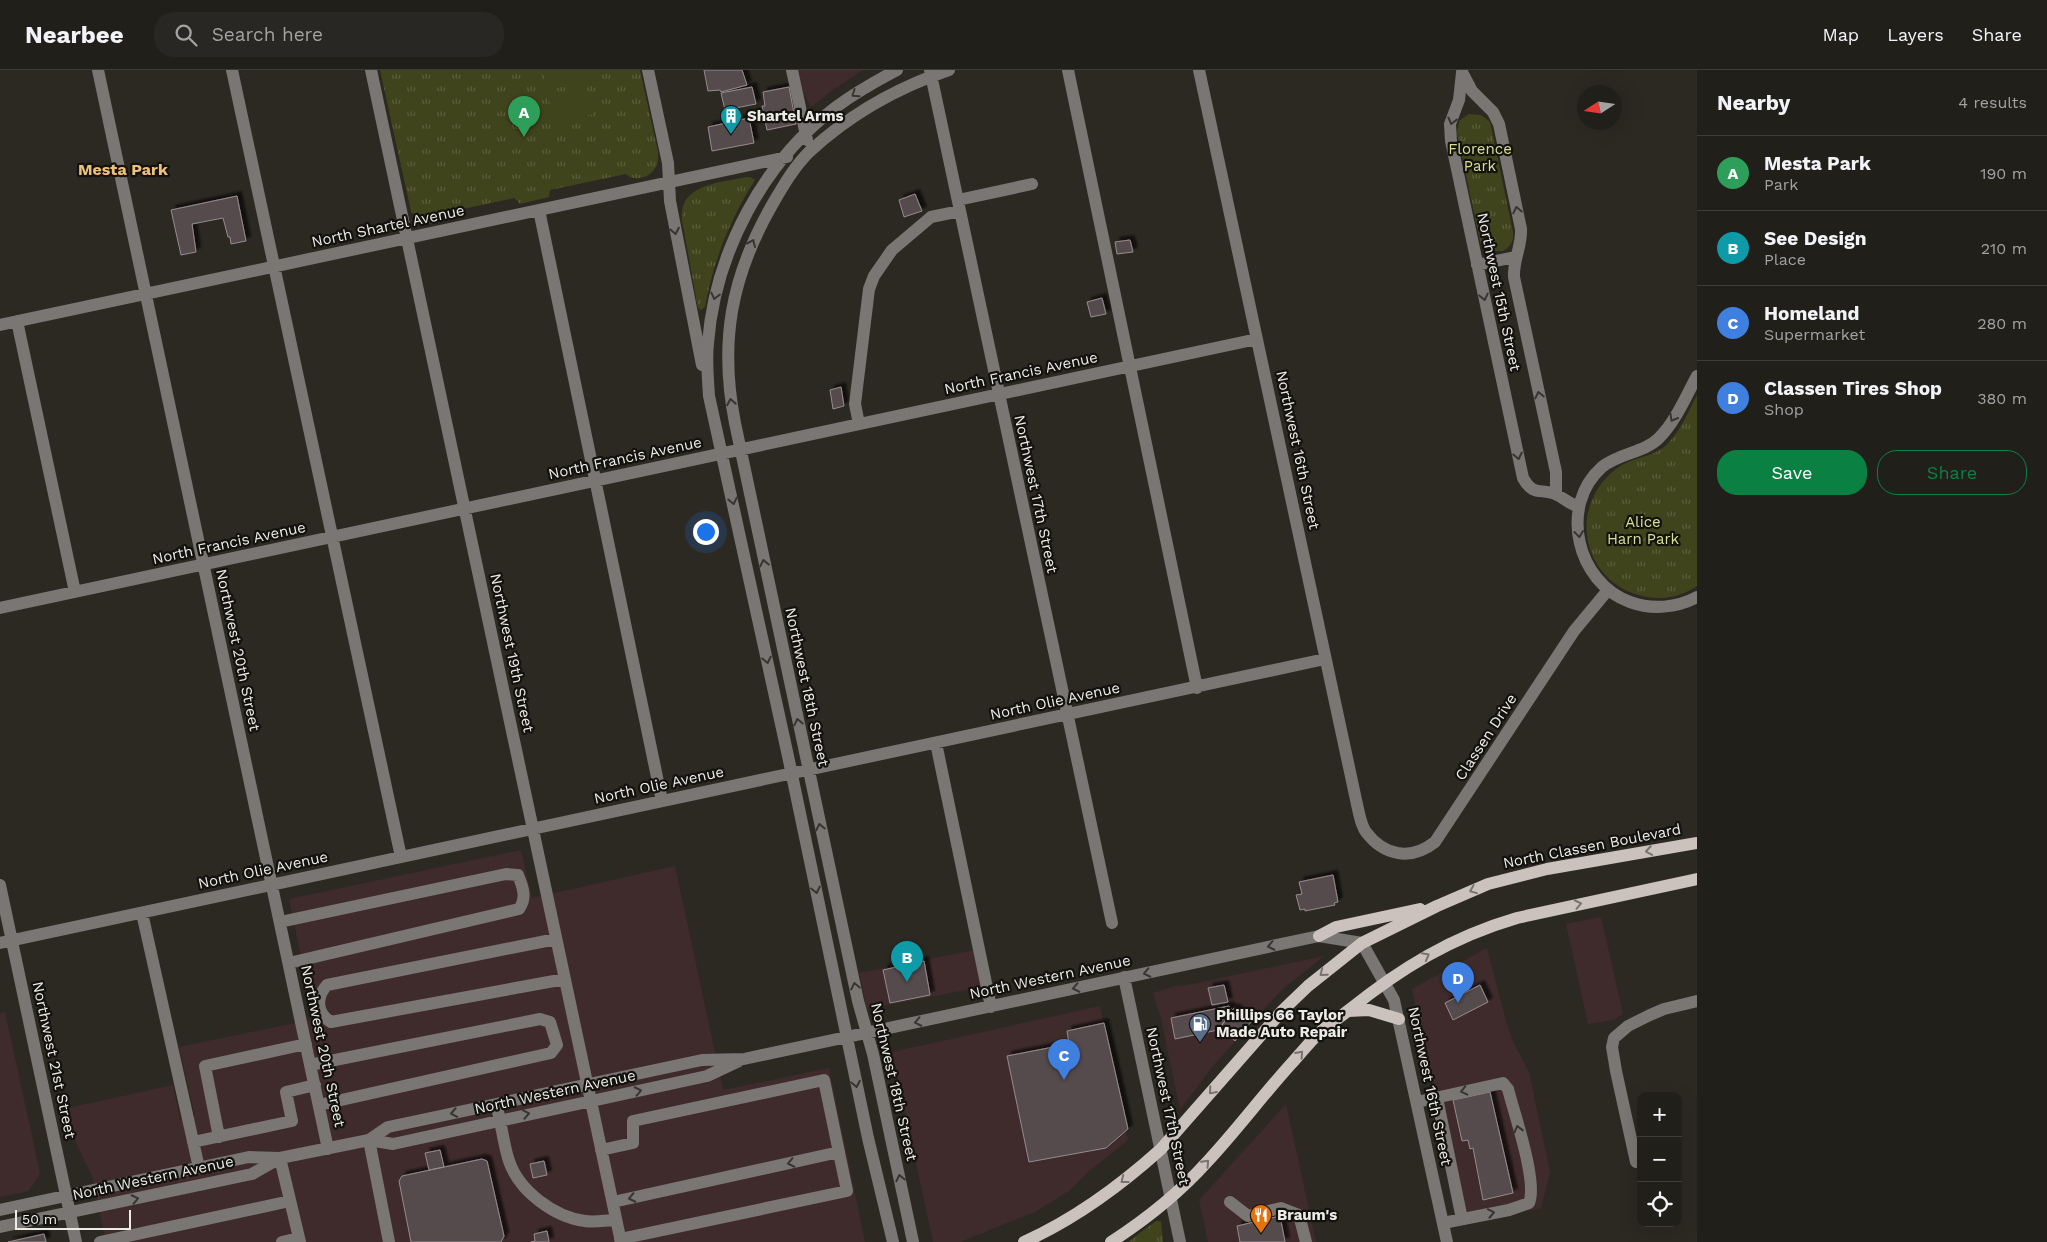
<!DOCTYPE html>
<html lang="en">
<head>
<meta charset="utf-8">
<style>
	body { margin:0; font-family:"Work Sans",sans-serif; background:#292723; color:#f1f3f6 }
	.controls { position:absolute; right:15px; bottom:15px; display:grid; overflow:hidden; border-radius:10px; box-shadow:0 5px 20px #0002 }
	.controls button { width:45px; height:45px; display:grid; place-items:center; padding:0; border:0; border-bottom:1px solid #3e3d39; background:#211f1a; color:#f1f3f6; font:25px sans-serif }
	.compass { position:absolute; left:1577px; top:15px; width:45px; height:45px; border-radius:50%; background:#211f1a; box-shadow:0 5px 20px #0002; rotate:258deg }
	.scale { position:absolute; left:15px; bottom:12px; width:116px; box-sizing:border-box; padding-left:5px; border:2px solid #eeece7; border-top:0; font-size:14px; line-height:18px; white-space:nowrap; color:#eeece7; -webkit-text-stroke:4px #13120f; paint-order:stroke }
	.you { position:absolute; left:705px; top:461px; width:18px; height:18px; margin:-12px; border:4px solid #fff; border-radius:50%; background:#1a73e8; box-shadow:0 0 0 8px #1a73e833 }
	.badge { display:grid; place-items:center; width:32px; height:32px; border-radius:50%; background:#0b8043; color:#fff; font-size:16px; font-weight:700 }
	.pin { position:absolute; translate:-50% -41px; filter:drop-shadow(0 1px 2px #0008) }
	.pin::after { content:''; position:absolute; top:26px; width:18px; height:15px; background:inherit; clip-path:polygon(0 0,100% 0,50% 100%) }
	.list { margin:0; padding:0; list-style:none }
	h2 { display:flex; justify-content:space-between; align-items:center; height:65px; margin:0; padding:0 20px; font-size:21px }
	h2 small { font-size:16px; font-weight:400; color:#a2a2a2 }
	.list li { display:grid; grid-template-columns:32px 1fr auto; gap:15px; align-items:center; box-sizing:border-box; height:75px; padding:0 20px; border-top:1px solid #3e3d39 }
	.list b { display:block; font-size:19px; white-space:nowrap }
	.list p { margin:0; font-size:16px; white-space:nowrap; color:#a2a2a2 }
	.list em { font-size:16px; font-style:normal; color:#a2a2a2 }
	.actions { display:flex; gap:10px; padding:15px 20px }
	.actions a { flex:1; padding:11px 0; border:1px solid #0b8043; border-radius:20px; text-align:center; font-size:18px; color:#0b8043 }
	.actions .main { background:#0b8043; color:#fff }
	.icon { flex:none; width:28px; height:28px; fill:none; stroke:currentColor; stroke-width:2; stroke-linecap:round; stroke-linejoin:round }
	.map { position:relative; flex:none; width:1697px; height:1172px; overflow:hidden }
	header { display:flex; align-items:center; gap:30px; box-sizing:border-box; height:70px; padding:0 25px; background:#211f1a; border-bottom:1px solid #3e3d39 }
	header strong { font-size:24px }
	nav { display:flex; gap:28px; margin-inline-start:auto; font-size:18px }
	.search { width:350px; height:45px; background:#292723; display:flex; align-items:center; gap:12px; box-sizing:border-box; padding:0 18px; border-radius:20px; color:#a2a2a2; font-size:19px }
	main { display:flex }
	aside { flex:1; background:#211f1a }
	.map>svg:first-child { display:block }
</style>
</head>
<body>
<header>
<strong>Nearbee</strong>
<div class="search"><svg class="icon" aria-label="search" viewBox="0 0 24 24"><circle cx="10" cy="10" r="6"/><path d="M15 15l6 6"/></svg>Search here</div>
<nav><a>Map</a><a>Layers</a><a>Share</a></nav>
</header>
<main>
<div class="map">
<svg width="1697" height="1172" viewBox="0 0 1697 1172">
	<defs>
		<pattern id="grass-tufts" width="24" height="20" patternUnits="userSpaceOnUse" patternTransform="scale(1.25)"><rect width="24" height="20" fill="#40441c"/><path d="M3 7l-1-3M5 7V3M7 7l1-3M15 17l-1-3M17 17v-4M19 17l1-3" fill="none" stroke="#5c5f3d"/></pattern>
		<filter id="shadow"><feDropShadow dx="4.5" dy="-4.5" stdDeviation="1" flood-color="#0009"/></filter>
	</defs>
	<rect width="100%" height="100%" fill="#2c2922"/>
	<path fill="#3f2b2b" d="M 798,0 L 863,0 L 834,19 L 811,37 L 803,21 Z
		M 521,780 L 532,828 L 675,796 L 723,1020 L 829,998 L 865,1172 L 106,1172 L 92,1106 L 76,1073 L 68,1038 L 173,1015 L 180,1050 L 195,1046 L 179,977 L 314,949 L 289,829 Z
		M 1601,847 L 1623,944 L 1613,950 L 1588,954 L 1566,854 Z
		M 1487,878 L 1505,948 L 1512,969 L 1529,1002 L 1550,1102 L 1541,1138 L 1461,1154 L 1412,919 Z
		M 974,880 L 982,917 L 867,939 L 859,903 Z
		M 1324,886 L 1285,917 L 1259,944 L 1212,997 L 1180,1040 L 1161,949 L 1153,923 L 1175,916 L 1188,915 Z
		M 1100,936 L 1128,1070 L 1087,1103 L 1069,1121 L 1035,1142 L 960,1172 L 933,1172 L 892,982 Z
		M 5,942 L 40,1103 L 29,1121 L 0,1127 L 0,943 Z
		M 1286,1034 L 1316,1172 L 1208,1172 L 1199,1130 Z"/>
	<path fill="url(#grass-tufts)" d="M 380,0 L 640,0 L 658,82 C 658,87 658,91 657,95 C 652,107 635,113 626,104 L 550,120 L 549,127 L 520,134 L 515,128 L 439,144 C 436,162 416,151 411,141 Z
		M 1469,44 L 1481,45 L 1490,52 L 1513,162 C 1514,172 1510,177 1502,181 C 1492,182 1486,180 1480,171 L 1457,63 L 1459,51 Z
		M 746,107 L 750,107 L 755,110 C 730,149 713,192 705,237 L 701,240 L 698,238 L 682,150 C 678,114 720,113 746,107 Z
		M 1697,325 L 1697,516 C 1679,528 1659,531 1639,525 C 1618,520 1600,504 1592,484 C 1577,450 1594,409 1626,393 C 1641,386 1659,385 1670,371 C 1682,358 1689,340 1697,325 Z
		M 1156,1151 L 1161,1151 L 1163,1172 L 1128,1172 Z"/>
	<path fill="#40441c" d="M 543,0 L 581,0 L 584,12 L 548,20 Z
		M 588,20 L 593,44 L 554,55 L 549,29 Z"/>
	<path fill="#554b4e" stroke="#968b8e" filter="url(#shadow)" d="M 704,0 L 742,0 L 747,15 L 721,22 L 720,20 L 708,21 Z
		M 752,17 L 756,34 L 725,40 L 721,23 Z
		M 789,17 L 796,54 L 767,60 L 762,36 L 765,36 L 763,22 Z
		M 749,48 L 754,73 L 712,81 L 708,57 Z
		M 915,124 L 922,141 L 904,147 L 899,130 Z
		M 237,126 L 246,171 L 231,174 L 230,167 L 228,167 L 223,148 L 192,154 L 196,182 L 181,185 L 171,140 Z
		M 1130,170 L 1133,182 L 1117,184 L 1115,172 Z
		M 1102,228 L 1106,244 L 1091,247 L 1087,232 Z
		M 841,317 L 844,336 L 833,339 L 830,320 Z
		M 1333,805 L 1338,832 L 1334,833 L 1335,835 L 1305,841 L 1305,839 L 1300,840 L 1296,825 L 1302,824 L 1299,812 Z
		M 924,891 L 930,925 L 890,933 L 883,900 Z
		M 1224,915 L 1228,932 L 1212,935 L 1208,918 Z
		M 1480,915 L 1488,932 L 1453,950 L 1445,933 Z
		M 1229,936 L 1233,940 L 1218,960 L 1175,969 L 1171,948 Z
		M 1234,938 L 1251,952 L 1235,971 L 1220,958 Z
		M 1104,953 L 1128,1059 L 1106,1078 L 1029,1092 L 1007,986 L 1069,974 L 1067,961 Z
		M 1490,1022 L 1513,1123 L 1483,1130 L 1473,1078 L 1470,1079 L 1468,1070 L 1462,1071 L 1453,1030 Z
		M 440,1080 L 444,1097 L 429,1100 L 425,1083 Z
		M 482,1089 L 487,1091 L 504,1166 L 501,1172 L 411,1172 L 399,1111 L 402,1106 Z
		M 544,1091 L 547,1105 L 533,1108 L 530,1094 Z
		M 1280,1146 L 1285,1172 L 1240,1172 L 1237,1156 Z
		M 547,1161 L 549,1172 L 531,1172 L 535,1171 L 534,1164 Z
		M 44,1164 L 46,1172 L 8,1172 Z"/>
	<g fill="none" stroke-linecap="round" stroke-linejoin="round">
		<path stroke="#7a7673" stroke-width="12" d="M 98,0 L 328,1079
			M 232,0 L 401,787
			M 371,0 L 621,1172
			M 648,0 L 668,93 L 670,131 L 702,295
			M 792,0 L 807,70
			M 930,0 L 1112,853
			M 1068,0 L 1197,618
			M 1199,0 L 1358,739 C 1360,747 1361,755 1366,762 C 1384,786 1411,791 1435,772 L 1574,561 L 1608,520
			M 1462,2 L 1472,21 L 1493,42 L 1499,54 L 1521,159 C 1522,176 1513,190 1514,207 L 1556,402 L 1556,424
			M 1462,3 L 1459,30 L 1450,54 L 1451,71 L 1523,408 C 1534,428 1542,417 1557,425 C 1565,429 1570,434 1579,437
			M 958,130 L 1032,114
			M 539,140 L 662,731
			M 1477,195 L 1515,187
			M 17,251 L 75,522
			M 0,255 L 787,87
			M 1697,306 C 1686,326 1676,351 1659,368 C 1644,383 1619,383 1602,397 C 1558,436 1577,513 1630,532 C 1652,540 1677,538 1697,527
			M 859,354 L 855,334 L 869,219 L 874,206 L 892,180 L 931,147 L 960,141
			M 0,538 L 1257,269
			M 936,673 L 991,937
			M 0,815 L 76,1172
			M 142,843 L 199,1098
			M 280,852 L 506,804 L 518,805 C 523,817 527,828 519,839 L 289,893
			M 556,869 L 327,915 C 316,927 316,943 331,952 L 565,909
			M 0,873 L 1325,589
			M 1124,907 L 1180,1172
			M 310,995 L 540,949 L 550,952 L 557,975 L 551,983 L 319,1035
			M 1437,1028 L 1462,1149
			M 1417,1032 L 1503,1013 L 1508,1019 C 1514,1043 1538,1112 1529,1133 L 1509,1140 L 1443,1153
			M 498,1042 C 502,1058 504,1076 509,1091 C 519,1121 554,1147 585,1151 C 595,1153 606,1150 616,1150
			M 219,1067 L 205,996 L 306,974
			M 369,1070 L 388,1057 L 426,1049 L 702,990 L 744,989 L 1319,866 L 1362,873 L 1394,930 L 1447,1172
			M 369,1070 L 389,1172
			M 193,1072 L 292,1051 L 286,1022 L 315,1015
			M 601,1080 L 633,1073 L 633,1051 L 824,1010 L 847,1121 L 620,1169
			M 280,1088 L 300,1172
			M 1636,1092 L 1616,1001 L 1612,977 L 1614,968 L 1628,956 L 1650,945 L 1664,939 L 1697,931
			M 613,1132 L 839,1082
			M 1230,1132 L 1248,1146 L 1281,1138 L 1299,1145 L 1306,1172
			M 0,1140 L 249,1087 L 280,1088 L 369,1070 L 393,1074 L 707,1006 L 739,991
			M 0,1157 L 252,1104 L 280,1088
			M 100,1172 L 290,1131
			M 282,1172 L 299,1168
			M 893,1172 L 868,1068 L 788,686 L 709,326 C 708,309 706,291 708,273 C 715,183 763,92 836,37 C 855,23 876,11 897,0
			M 913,1172 L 873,984 L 858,931 L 735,353 C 719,272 731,207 772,135 C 783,116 794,97 809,82 C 850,44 896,18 949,0"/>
		<path stroke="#cbc2bd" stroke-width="12" d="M 1319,866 L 1336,857 L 1420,839
			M 1348,941 L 1369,940 L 1399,949
			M 1024,1172 C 1075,1149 1120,1116 1161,1079 L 1283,940 L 1308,916 L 1362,873 L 1437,836 L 1488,814 L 1547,799 L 1697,773
			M 1111,1172 C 1145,1150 1179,1123 1207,1092 C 1236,1061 1262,1026 1291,994 C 1300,984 1309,973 1319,963 C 1328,955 1339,948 1349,940 C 1401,898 1452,867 1517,848 L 1697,809"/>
	</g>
	<defs><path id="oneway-chevron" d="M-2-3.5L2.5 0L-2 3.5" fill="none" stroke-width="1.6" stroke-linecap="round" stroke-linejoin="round" transform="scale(1.25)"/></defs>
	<g stroke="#373532">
		<use href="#oneway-chevron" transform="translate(855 24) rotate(145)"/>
		<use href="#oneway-chevron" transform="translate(1452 51) rotate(104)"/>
		<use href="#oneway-chevron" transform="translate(1517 140) rotate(-102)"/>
		<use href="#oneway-chevron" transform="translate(675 161) rotate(79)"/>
		<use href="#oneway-chevron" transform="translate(752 173) rotate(-66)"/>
		<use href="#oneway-chevron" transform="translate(715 226) rotate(103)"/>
		<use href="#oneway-chevron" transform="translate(1484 227) rotate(78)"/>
		<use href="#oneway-chevron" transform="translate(1539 325) rotate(-102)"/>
		<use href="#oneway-chevron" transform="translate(731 332) rotate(-100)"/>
		<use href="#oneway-chevron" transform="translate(1673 348) rotate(120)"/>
		<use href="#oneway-chevron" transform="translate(1518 386) rotate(78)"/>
		<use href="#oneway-chevron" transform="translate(733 431) rotate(78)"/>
		<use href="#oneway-chevron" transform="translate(1579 464) rotate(83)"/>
		<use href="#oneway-chevron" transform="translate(764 493) rotate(-102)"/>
		<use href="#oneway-chevron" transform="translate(767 590) rotate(78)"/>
		<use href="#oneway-chevron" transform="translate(798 652) rotate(-102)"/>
		<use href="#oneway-chevron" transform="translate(820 757) rotate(-102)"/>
		<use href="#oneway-chevron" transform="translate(816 820) rotate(78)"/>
		<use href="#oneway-chevron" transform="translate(1271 876) rotate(168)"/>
		<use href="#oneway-chevron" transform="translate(1147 903) rotate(168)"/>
		<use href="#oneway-chevron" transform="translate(855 916) rotate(-102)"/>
		<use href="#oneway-chevron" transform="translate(1076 918) rotate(168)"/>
		<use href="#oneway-chevron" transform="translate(918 952) rotate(168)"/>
		<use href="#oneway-chevron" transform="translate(856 1014) rotate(79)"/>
		<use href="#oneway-chevron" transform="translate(638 1021) rotate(-12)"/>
		<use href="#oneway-chevron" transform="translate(1464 1021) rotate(167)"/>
		<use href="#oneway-chevron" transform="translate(454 1043) rotate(169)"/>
		<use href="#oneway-chevron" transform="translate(526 1044) rotate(-11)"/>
		<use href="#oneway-chevron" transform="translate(1518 1059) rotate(-104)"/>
		<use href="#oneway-chevron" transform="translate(791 1093) rotate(168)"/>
		<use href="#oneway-chevron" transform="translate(900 1108) rotate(-102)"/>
		<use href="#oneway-chevron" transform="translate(632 1128) rotate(168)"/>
		<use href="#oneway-chevron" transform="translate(135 1129) rotate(-12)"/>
		<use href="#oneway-chevron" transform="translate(1491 1143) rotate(-11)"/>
	</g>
	<g stroke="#78736f">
		<use href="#oneway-chevron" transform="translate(1649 781) rotate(170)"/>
		<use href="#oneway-chevron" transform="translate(1473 820) rotate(158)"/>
		<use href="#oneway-chevron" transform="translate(1578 834) rotate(-12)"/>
		<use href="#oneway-chevron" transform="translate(1426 886) rotate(-28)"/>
		<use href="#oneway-chevron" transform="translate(1323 903) rotate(141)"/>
		<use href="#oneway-chevron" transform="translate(1300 984) rotate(-48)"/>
		<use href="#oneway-chevron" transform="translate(1212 1021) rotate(131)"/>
		<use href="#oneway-chevron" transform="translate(1206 1093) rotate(-47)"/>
		<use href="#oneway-chevron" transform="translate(1124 1110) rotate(142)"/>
	</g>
	<defs>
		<g id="building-pin" transform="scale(1.125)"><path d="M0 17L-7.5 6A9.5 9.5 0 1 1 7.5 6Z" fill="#0f9aa8" stroke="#13120f"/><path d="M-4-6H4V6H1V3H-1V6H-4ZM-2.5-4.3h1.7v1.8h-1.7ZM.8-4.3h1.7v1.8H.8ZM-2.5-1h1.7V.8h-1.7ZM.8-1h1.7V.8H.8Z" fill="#fff"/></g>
		<g id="fuel-pin" transform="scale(1.125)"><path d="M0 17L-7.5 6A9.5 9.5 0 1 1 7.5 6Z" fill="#5c6f8a" stroke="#13120f"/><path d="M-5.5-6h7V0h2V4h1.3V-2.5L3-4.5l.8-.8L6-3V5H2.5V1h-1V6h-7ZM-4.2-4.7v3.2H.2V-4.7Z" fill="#fff"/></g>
		<g id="restaurant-pin" transform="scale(1.125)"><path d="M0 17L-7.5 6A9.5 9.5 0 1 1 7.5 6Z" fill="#e8710a" stroke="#13120f"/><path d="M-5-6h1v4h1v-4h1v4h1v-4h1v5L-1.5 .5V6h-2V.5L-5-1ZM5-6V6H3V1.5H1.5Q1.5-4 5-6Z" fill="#fff"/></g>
	</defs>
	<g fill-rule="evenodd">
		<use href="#building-pin" x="731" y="46"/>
		<use href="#fuel-pin" x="1200" y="954"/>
		<use href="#restaurant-pin" x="1261" y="1145"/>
	</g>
	<g text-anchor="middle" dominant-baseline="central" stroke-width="4.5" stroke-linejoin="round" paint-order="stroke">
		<g font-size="15" font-weight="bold" fill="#eeece7" stroke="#13120f" text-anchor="start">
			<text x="747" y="46">Shartel Arms</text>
			<text x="1216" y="945">Phillips 66 Taylor<tspan x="1216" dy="17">Made Auto Repair</tspan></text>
			<text x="1277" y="1145">Braum's</text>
		</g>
		<g font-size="15" fill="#d6e090" stroke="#13120f">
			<text x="1480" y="79">Florence<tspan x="1480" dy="17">Park</tspan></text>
			<text x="1643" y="452">Alice<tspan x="1643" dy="17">Harn Park</tspan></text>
		</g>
		<g font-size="15" fill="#eeece7" stroke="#13120f">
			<text transform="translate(388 156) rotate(-12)">North Shartel Avenue</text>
			<text transform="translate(1499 222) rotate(78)">Northwest 15th Street</text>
			<text transform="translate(1021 303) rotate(-12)">North Francis Avenue</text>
			<text transform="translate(1298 380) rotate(78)">Northwest 16th Street</text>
			<text transform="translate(625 388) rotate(-12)">North Francis Avenue</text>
			<text transform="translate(1036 424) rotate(78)">Northwest 17th Street</text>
			<text transform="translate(229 473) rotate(-12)">North Francis Avenue</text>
			<text transform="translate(238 580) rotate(78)">Northwest 20th Street</text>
			<text transform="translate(512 583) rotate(78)">Northwest 19th Street</text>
			<text transform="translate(807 617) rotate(78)">Northwest 18th Street</text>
			<text transform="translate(1055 631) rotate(-12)">North Olie Avenue</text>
			<text transform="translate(1486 667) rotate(-57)">Classen Drive</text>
			<text transform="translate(659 715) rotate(-12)">North Olie Avenue</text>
			<text transform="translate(1592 776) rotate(-11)">North Classen Boulevard</text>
			<text transform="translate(263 800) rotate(-12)">North Olie Avenue</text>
			<text transform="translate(1050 907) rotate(-12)">North Western Avenue</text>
			<text transform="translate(323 976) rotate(78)">Northwest 20th Street</text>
			<text transform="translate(54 990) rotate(78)">Northwest 21st Street</text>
			<text transform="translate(894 1012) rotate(77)">Northwest 18th Street</text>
			<text transform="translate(1430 1016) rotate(78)">Northwest 16th Street</text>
			<text transform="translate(555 1022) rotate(-12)">North Western Avenue</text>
			<text transform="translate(1168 1036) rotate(78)">Northwest 17th Street</text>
			<text transform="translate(153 1108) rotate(-12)">North Western Avenue</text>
		</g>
		<g font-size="16" font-weight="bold" fill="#edc07c" stroke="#13120f">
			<text x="123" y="99">Mesta Park</text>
		</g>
	</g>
</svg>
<div class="controls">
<button>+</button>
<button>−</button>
<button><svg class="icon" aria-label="locate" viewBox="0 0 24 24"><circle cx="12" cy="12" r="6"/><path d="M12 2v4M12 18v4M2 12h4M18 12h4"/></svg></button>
</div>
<svg class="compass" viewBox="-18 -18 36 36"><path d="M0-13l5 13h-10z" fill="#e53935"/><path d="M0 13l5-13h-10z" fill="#a2a2a2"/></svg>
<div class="scale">50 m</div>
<div class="you"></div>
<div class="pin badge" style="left:524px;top:67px;background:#2e9e5b">A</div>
<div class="pin badge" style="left:907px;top:912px;background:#0f9aa8">B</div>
<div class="pin badge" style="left:1064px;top:1010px;background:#3f7fe0">C</div>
<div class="pin badge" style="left:1458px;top:933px;background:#3f7fe0">D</div>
</div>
<aside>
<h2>Nearby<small>4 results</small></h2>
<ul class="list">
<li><span class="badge" style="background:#2e9e5b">A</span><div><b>Mesta Park</b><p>Park</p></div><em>190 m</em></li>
<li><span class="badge" style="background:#0f9aa8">B</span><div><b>See Design</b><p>Place</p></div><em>210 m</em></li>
<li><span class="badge" style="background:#3f7fe0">C</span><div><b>Homeland</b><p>Supermarket</p></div><em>280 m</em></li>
<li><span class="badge" style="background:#3f7fe0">D</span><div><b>Classen Tires Shop</b><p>Shop</p></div><em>380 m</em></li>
</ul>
<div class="actions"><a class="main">Save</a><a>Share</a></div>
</aside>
</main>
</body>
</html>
